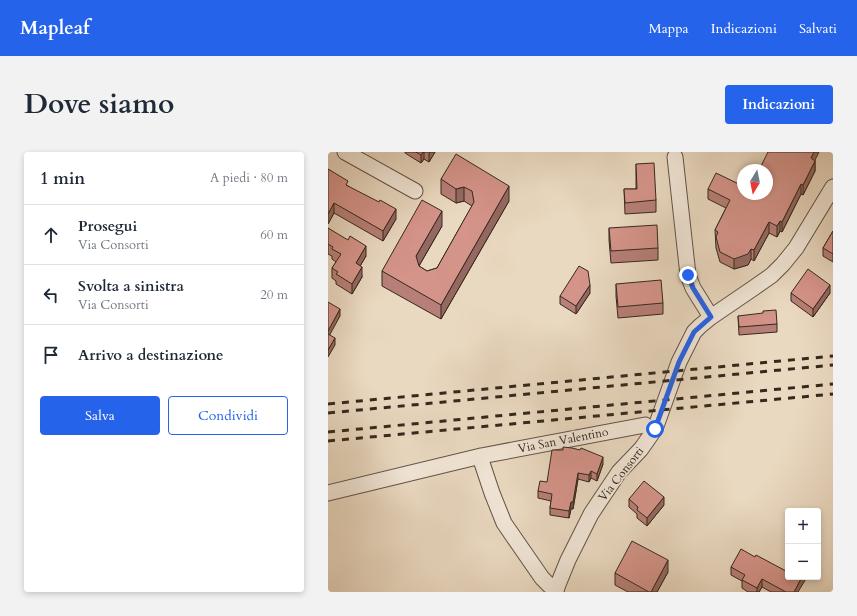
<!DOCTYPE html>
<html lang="it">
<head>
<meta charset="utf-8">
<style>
	body { margin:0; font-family:Cardo,serif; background:#f2f2f3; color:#1f2937 }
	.controls { position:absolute; right:12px; bottom:12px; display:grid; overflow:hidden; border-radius:4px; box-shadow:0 2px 6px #0003 }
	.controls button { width:36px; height:36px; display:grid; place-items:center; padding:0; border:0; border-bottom:1px solid #e0e1e3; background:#fff; color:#1f2937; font:20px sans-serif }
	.compass { position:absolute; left:409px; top:12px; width:36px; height:36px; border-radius:50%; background:#fff; box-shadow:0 2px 6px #0003; rotate:190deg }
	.stop { position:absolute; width:12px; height:12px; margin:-9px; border:3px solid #2563eb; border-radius:50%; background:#fff }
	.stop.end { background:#2563eb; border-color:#fff; box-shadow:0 1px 4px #0008 }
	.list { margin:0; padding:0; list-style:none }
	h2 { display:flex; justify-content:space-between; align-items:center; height:52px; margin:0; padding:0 16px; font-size:17px }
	h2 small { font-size:13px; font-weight:400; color:#747a83 }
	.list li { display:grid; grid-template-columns:26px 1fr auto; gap:12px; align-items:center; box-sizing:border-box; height:60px; padding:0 16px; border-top:1px solid #e0e1e3 }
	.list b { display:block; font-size:15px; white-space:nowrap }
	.list p { margin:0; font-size:13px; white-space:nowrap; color:#747a83 }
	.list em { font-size:13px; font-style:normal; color:#747a83 }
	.actions { display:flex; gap:8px; padding:12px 16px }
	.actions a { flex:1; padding:9px 0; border:1px solid #2563eb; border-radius:4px; text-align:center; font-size:14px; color:#2563eb }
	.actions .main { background:#2563eb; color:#fff }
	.icon { flex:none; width:22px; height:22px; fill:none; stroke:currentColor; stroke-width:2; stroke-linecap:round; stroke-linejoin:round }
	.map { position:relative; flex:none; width:505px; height:440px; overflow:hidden; border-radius:4px }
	header { display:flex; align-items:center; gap:24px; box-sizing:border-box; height:56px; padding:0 20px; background:#2563eb; color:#fff }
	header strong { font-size:19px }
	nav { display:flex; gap:22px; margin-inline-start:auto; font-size:14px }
	.intro { display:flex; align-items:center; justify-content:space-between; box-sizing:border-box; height:96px; padding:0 24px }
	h1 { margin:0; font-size:28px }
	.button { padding:10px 18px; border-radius:4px; background:#2563eb; color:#fff; font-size:14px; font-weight:700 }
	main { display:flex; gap:24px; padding:0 24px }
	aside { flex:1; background:#fff; border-radius:4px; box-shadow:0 2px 6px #0003 }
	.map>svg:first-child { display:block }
</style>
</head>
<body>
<header>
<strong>Mapleaf</strong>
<nav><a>Mappa</a><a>Indicazioni</a><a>Salvati</a></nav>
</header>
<div class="intro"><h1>Dove siamo</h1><a class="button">Indicazioni</a></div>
<main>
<aside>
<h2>1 min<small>A piedi · 80 m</small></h2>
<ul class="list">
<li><svg class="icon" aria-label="ahead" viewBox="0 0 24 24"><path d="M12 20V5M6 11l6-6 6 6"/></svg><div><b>Prosegui</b><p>Via Consorti</p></div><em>60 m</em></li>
<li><svg class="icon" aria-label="left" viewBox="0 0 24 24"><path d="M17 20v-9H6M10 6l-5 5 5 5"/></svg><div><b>Svolta a sinistra</b><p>Via Consorti</p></div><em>20 m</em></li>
<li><svg class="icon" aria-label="arrive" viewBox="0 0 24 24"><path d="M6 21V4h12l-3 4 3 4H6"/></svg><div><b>Arrivo a destinazione</b></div></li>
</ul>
<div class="actions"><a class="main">Salva</a><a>Condividi</a></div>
</aside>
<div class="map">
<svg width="505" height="440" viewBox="0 0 505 440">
	<rect width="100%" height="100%" fill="#ead9c1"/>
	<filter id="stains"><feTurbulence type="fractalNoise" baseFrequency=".005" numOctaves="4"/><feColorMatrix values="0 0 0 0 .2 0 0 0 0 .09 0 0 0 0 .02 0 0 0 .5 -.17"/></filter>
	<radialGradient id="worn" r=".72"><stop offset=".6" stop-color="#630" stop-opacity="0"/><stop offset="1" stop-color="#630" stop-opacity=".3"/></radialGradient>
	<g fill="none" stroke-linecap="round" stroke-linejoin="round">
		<g stroke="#625447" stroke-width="17">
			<path id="minor" d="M 17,0 L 87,39
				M 347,5 L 360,123 L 365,136 L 383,165
				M 153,304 L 154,311 L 164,341 L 176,371 L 214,426 L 222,434 L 229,436
				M 0,341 L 153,304 L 317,273
				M 227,440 L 240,408 L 263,362 L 291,320 L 313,297 L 327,277 L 351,210 L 366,180 L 372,174 L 383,165 L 427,135 L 444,123 L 455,112 L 468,96 L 505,35"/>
		</g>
		<use href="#minor" stroke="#f1e6d7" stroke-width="15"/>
		<path stroke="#35281e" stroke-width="3" stroke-dasharray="7 7" stroke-linecap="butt" d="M 0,252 L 505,204
			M 0,261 L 505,213
			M 0,280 L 505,232
			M 0,289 L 505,242"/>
	</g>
	<path fill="#b77f77" stroke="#35281e" d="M 77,0 L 107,0 L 101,10 L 96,7 L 93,11 L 77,1 Z
		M 487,8 L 487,19 L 475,43 L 473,42 L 454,80 L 452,79 L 449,85 L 441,81 L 426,109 L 423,107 L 420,113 L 406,117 L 392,110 L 388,96 L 387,78 L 398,56 L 380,47 L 380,37 L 415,34 L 439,42 Z
		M 308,12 L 328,48 L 328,60 L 297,62 L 296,37 L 308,37 Z
		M 0,17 L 20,34 L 68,67 L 55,89 L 6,61 L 0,72 Z
		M 113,27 L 181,49 L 113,167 L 54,134 L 54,119 L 114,74 L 91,114 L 99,119 L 109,116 L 144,54 L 136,49 L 128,51 L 113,42 Z
		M 0,76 L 38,104 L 32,114 L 34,125 L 24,142 L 8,132 L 8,129 L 4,126 L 4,116 L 8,110 L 4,107 L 4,104 L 0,102 Z
		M 281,76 L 330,96 L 330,108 L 283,111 L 281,88 Z
		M 505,79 L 505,110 L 495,104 L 495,96 Z
		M 288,132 L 335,151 L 335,162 L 290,166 L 288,144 Z
		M 262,141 L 248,162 L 232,152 L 232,144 Z
		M 463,141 L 502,141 L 485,165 L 463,149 Z
		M 410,164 L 449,172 L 449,180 L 411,183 Z
		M 275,312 L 269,329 L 263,326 L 261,330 L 250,327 L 245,357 L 243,357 L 241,366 L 222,363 L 222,356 L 223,349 L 210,346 L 210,339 L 219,330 Z
		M 301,347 L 336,353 L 319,374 L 309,366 L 309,362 L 301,355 Z
		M 403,415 L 470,440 L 443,440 L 434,435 L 431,440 L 420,440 L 414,436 L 414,429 L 403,423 Z
		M 340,420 L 329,440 L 300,440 L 287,433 L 287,421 Z"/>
	<path fill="#956861" stroke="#35281e" d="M 95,0 L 96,0 L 96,7 L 93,11 L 93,3 Z
		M 102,0 L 107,0 L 101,10 L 101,2 Z
		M 486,0 L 491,0 L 483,16 L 483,6 Z
		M 487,9 L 487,19 L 475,43 L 475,33 Z
		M 473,32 L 473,42 L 454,80 L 454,70 Z
		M 181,34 L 181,49 L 113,167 L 113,153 Z
		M 136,35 L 136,49 L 128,51 L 128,37 Z
		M 6,51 L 6,61 L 0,72 L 0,62 Z
		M 68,57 L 68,67 L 55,89 L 55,79 Z
		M 114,59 L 114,74 L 88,119 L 88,104 Z
		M 452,69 L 452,79 L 449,85 L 449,74 Z
		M 441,70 L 441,81 L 426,109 L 426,98 Z
		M 38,94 L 38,104 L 28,121 L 28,111 Z
		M 423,97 L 423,107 L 420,113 L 406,117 L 406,107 Z
		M 34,115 L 34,125 L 24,142 L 24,132 Z
		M 262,133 L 262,141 L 248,162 L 248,154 Z
		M 502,133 L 502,141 L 485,165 L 485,157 Z
		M 12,157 L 12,164 L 0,186 L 0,179 Z
		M 7,186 L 7,193 L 0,205 L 0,198 Z
		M 275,305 L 275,312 L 269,329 L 269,322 Z
		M 263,319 L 263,326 L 261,330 L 261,323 Z
		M 250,321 L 250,327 L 245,357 L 245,350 Z
		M 336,345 L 336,353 L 319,374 L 319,366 Z
		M 243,350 L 243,357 L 241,366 L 241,359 Z
		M 340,408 L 340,420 L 329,440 L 323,440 Z
		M 474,425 L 479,425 L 470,440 L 466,440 Z
		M 434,427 L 434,435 L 431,440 L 429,440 L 429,436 Z"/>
	<path fill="#d5948a" stroke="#35281e" d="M 88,0 L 95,0 L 93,3 Z
		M 440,0 L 486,0 L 483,6 L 487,9 L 475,33 L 473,32 L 454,70 L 452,69 L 449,74 L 441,70 L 426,98 L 423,97 L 420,102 L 406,107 L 392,100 L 388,85 L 390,80 L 387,78 L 402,48 L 380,37 L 388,21 L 415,34 L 415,42 L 439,42 L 439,18 L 431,18 Z
		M 128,2 L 181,34 L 113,153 L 54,119 L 94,48 L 114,59 L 88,104 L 91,114 L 99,119 L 109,116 L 146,50 L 144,39 L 136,35 L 128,37 L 113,27 Z
		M 326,11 L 328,48 L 297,51 L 296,37 L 309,37 L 308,12 Z
		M 0,17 L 20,29 L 18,33 L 51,50 L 52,48 L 68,57 L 55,79 L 6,51 L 0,62 Z
		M 329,73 L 330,96 L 283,99 L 281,76 Z
		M 0,76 L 20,88 L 22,84 L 38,94 L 28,111 L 34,115 L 24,132 L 8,122 L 10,120 L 4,116 L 13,102 L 4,97 L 5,95 L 0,92 Z
		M 505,79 L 505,102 L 495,96 Z
		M 251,114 L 260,119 L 262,133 L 248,154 L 232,144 Z
		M 480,117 L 502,133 L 485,157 L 463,141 Z
		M 333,128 L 335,151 L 290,155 L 288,132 Z
		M 0,150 L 12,157 L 0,179 Z
		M 448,158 L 449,172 L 411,175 L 410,164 L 435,161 L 435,159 Z
		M 0,182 L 7,186 L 0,198 Z
		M 235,295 L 244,296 L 252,298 L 253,296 L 275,305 L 269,322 L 263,319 L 261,323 L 250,321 L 245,350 L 243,350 L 241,359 L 222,356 L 224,342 L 210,339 L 212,329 L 219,330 L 224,298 L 235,298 Z
		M 316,329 L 336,345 L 319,366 L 309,358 L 310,355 L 301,347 Z
		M 304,389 L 340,408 L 323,440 L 321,440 L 287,421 Z
		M 413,397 L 427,405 L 428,403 L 458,419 L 460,415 L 460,425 L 474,425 L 466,440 L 458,440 L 434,427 L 429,436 L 414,428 L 417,423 L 403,415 Z"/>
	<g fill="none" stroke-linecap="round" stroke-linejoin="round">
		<path stroke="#2563eb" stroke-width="5" d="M 327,277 L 351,210 L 366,180 L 383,165 L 365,136 L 360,123"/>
	</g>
	<g text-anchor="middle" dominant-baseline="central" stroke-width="3.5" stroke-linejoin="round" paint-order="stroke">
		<g font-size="12" fill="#35281e" stroke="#f1e6d7">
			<text transform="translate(235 288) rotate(-11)">Via San Valentino</text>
			<text transform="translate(293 322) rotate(-52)">Via Consorti</text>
		</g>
	</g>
	<rect width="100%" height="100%" filter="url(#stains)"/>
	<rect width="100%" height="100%" fill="url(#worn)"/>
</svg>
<div class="controls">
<button>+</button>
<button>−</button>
</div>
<svg class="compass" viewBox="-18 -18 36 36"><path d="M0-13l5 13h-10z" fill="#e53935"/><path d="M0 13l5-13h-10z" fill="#747a83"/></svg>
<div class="stop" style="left:327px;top:277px"></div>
<div class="stop end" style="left:360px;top:123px"></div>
</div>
</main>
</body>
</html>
